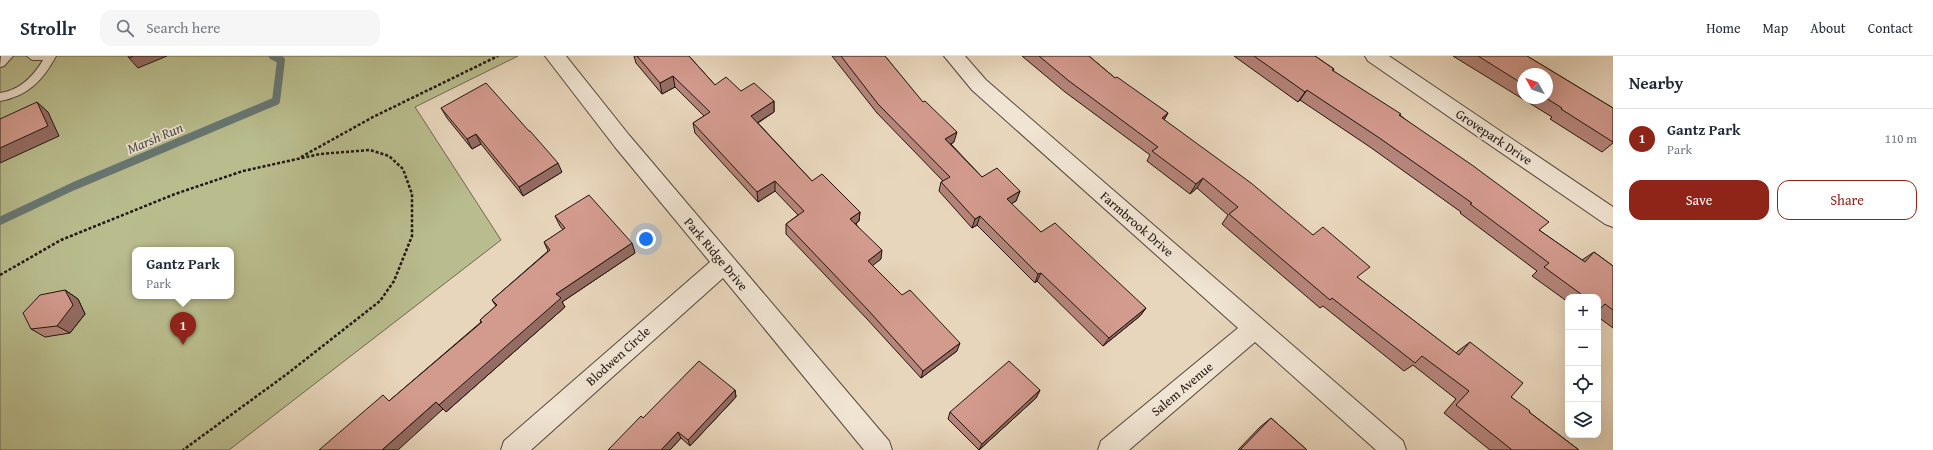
<!DOCTYPE html>
<html lang="en">
<head>
<meta charset="utf-8">
<style>
	body { margin:0; font-family:"Gentium Book Plus",serif; background:#f6f6f7; color:#1f2937 }
	.controls { position:absolute; right:12px; bottom:12px; display:grid; overflow:hidden; border-radius:8px; box-shadow:0 4px 16px #0002 }
	.controls button { width:36px; height:36px; display:grid; place-items:center; padding:0; border:0; border-bottom:1px solid #e0e1e3; background:#fff; color:#1f2937; font:20px sans-serif }
	.compass { position:absolute; left:1517px; top:12px; width:36px; height:36px; border-radius:50%; background:#fff; box-shadow:0 4px 16px #0002; rotate:310deg }
	.you { position:absolute; left:646px; top:183px; width:14px; height:14px; margin:-10px; border:3px solid #fff; border-radius:50%; background:#1a73e8; box-shadow:0 0 0 6px #1a73e833 }
	.badge { display:grid; place-items:center; width:26px; height:26px; border-radius:50%; background:#8f2418; color:#fff; font-size:13px; font-weight:700 }
	.pin { position:absolute; translate:-50% -33px; filter:drop-shadow(0 1px 2px #0008) }
	.pin::after { content:''; position:absolute; top:21px; width:14px; height:12px; background:inherit; clip-path:polygon(0 0,100% 0,50% 100%) }
	.popup { position:absolute; left:132px; top:191px; width:102px; height:52px; box-sizing:border-box; display:grid; place-content:center; border-radius:8px; background:#fff; filter:drop-shadow(0 1px 3px #0005); font-size:13px; white-space:nowrap; color:#747a83 }
	.popup b { font-size:15px; color:#1f2937 }
	.popup::after { content:''; position:absolute; left:50%; top:100%; margin-left:-8px; border:8px solid transparent; border-top-color:#fff }
	.list { margin:0; padding:0; list-style:none }
	h2 { display:flex; justify-content:space-between; align-items:center; height:52px; margin:0; padding:0 16px; font-size:17px }
	h2 small { font-size:13px; font-weight:400; color:#747a83 }
	.list li { display:grid; grid-template-columns:26px 1fr auto; gap:12px; align-items:center; box-sizing:border-box; height:60px; padding:0 16px; border-top:1px solid #e0e1e3 }
	.list b { display:block; font-size:15px; white-space:nowrap }
	.list p { margin:0; font-size:13px; white-space:nowrap; color:#747a83 }
	.list em { font-size:13px; font-style:normal; color:#747a83 }
	.actions { display:flex; gap:8px; padding:12px 16px }
	.actions a { flex:1; padding:9px 0; border:1px solid #8f2418; border-radius:12px; text-align:center; font-size:14px; color:#8f2418 }
	.actions .main { background:#8f2418; color:#fff }
	.icon { flex:none; width:22px; height:22px; fill:none; stroke:currentColor; stroke-width:2; stroke-linecap:round; stroke-linejoin:round }
	.map { position:relative; flex:none; width:1613px; height:394px; overflow:hidden }
	header { display:flex; align-items:center; gap:24px; box-sizing:border-box; height:56px; padding:0 20px; background:#fff; border-bottom:1px solid #e0e1e3 }
	header strong { font-size:19px }
	nav { display:flex; gap:22px; margin-inline-start:auto; font-size:14px }
	.search { width:280px; height:36px; background:#f6f6f7; display:flex; align-items:center; gap:10px; box-sizing:border-box; padding:0 14px; border-radius:12px; color:#747a83; font-size:15px }
	main { display:flex }
	aside { flex:1; background:#fff }
	.map>svg:first-child { display:block }
</style>
</head>
<body>
<header>
<strong>Strollr</strong>
<div class="search"><svg class="icon" aria-label="search" viewBox="0 0 24 24"><circle cx="10" cy="10" r="6"/><path d="M15 15l6 6"/></svg>Search here</div>
<nav><a>Home</a><a>Map</a><a>About</a><a>Contact</a></nav>
</header>
<main>
<div class="map">
<svg width="1613" height="394" viewBox="0 0 1613 394">
	<rect width="100%" height="100%" fill="#e8d6bc"/>
	<filter id="stains"><feTurbulence type="fractalNoise" baseFrequency=".005" numOctaves="4"/><feColorMatrix values="0 0 0 0 .2 0 0 0 0 .09 0 0 0 0 .02 0 0 0 .5 -.17"/></filter>
	<radialGradient id="worn" r=".72"><stop offset=".6" stop-color="#630" stop-opacity="0"/><stop offset="1" stop-color="#630" stop-opacity=".3"/></radialGradient>
	<path fill="#b9bd8e" stroke="#6c6950" fill-rule="evenodd" d="M 0,0 L 518,0 L 415,51 L 501,184 L 229,394 L 0,394 ZM 135,194 L 231,194 L 231,240 L 135,240 Z"/>
	<g fill="none" stroke-linecap="round" stroke-linejoin="round">
		<path stroke="#677773" stroke-width="8" d="M 0,165 L 74,130 L 276,45 L 281,4 L 273,0"/>
		<g stroke="#52453c" stroke-width="2">
			<path id="service" d="M 1,0 L 13,0 L 4,10 L 0,11 Z
				M 27,0 L 56,0 C 43,24 28,40 0,45 L 0,37 C 20,34 33,21 43,4 L 32,4 Z"/>
		</g>
		<g stroke="#52453c" stroke-width="2">
			<path id="minor" d="M 545,0 L 566,0 L 629,79 L 889,385 L 892,394 L 864,394 L 723,222 L 531,394 L 501,394 L 504,385 L 710,206 L 615,91 Z
				M 944,0 L 965,0 L 986,24 L 1403,385 L 1406,394 L 1376,394 L 1255,286 L 1129,394 L 1098,394 L 1101,385 L 1238,272 L 972,34 Z
				M 1365,0 L 1389,0 L 1613,151 L 1613,171 L 1605,168 L 1368,5 Z"/>
		</g>
		<path stroke="#201511" stroke-width="2.5" stroke-dasharray="3 2" stroke-linecap="butt" d="M 301,101 L 373,61 L 498,0
			M 0,219 L 61,184 L 175,138 L 243,115 L 320,98 L 370,94 L 389,100 L 403,113 L 412,138 L 412,180 L 394,225 L 380,245 L 287,318 L 183,394"/>
		<use href="#service" fill="#f0e4d3" fill-rule="evenodd"/>
		<use href="#minor" fill="#f0e4d3" fill-rule="evenodd"/>
	</g>
	<path fill="#b5847a" stroke="#201511" fill-rule="evenodd" d="M 634,0 L 689,0 L 715,29 L 741,35 L 774,45 L 774,56 L 758,67 L 812,125 L 860,156 L 859,165 L 856,168 L 881,203 L 872,209 L 957,295 L 921,322 L 867,263 L 786,178 L 786,168 L 798,159 L 775,135 L 758,146 L 695,77 L 693,67 L 704,60 L 675,31 L 662,38 L 636,7 Z
		M 832,0 L 885,0 L 954,86 L 951,88 L 982,121 L 1020,135 L 1016,145 L 1011,148 L 1041,176 L 1146,252 L 1140,260 L 1103,290 L 1037,225 L 1035,227 L 977,169 L 972,172 L 939,135 L 941,126 L 943,125 L 877,57 Z
		M 1022,0 L 1089,0 L 1115,22 L 1168,57 L 1164,64 L 1358,222 L 1456,297 L 1458,295 L 1470,286 L 1511,341 L 1529,356 L 1579,394 L 1490,394 L 1444,357 L 1456,343 L 1413,309 L 1404,315 L 1323,250 L 1320,252 L 1222,168 L 1228,159 L 1197,132 L 1190,138 L 1147,105 L 1150,99 L 1065,36 Z
		M 1234,0 L 1315,0 L 1334,13 L 1333,15 L 1400,59 L 1539,174 L 1582,204 L 1594,196 L 1613,210 L 1613,272 L 1598,261 L 1598,241 L 1568,241 L 1568,246 L 1532,220 L 1537,215 L 1460,157 L 1461,156 L 1370,91 L 1300,44 L 1298,46 Z
		M 1453,0 L 1527,0 L 1613,52 L 1613,87 L 1602,96 L 1550,63 L 1552,61 ZM 1523,18 L 1547,42 L 1523,42 Z
		M 441,52 L 562,116 L 523,140 L 481,88 L 472,93 L 447,62 Z
		M 555,160 L 632,187 L 635,197 L 562,246 L 565,251 L 446,356 L 443,353 L 389,345 L 481,266 L 480,264 L 496,250 L 492,244 L 548,195 L 544,186 L 563,174 L 560,170 Z
		M 65,234 L 78,243 L 85,258 L 70,277 L 45,281 L 31,273 Z
		M 735,334 L 736,341 L 690,390 L 681,382 L 670,394 L 608,394 Z
		M 1040,334 L 1036,342 L 979,394 L 948,363 L 950,356 Z
		M 1271,362 L 1307,394 L 1238,394 L 1260,371 Z"/>
	<path fill="#946c63" stroke="#201511" d="M 133,0 L 167,0 L 138,12 L 129,2 Z
		M 673,20 L 675,31 L 662,38 L 660,27 Z
		M 1307,34 L 1300,44 L 1298,46 L 1305,36 Z
		M 774,45 L 774,56 L 752,70 L 751,60 Z
		M 37,46 L 48,56 L 59,80 L 0,107 L 0,92 Z
		M 1168,57 L 1162,67 L 1162,62 Z
		M 957,76 L 954,86 L 943,92 L 945,83 Z
		M 476,78 L 481,88 L 472,93 L 467,83 Z
		M 558,107 L 562,116 L 523,140 L 519,131 Z
		M 1203,122 L 1197,132 L 1190,138 L 1196,128 Z
		M 775,125 L 775,135 L 758,146 L 757,136 Z
		M 1020,135 L 1016,145 L 1004,152 L 1007,143 Z
		M 860,156 L 859,165 L 850,172 L 850,163 Z
		M 980,160 L 977,169 L 972,172 L 975,163 Z
		M 632,187 L 635,197 L 562,246 L 565,251 L 446,356 L 439,349 L 556,238 Z
		M 882,194 L 881,203 L 867,214 L 868,205 Z
		M 1041,217 L 1037,225 L 1035,227 L 1038,218 Z
		M 65,234 L 78,243 L 85,258 L 70,277 L 57,270 Z
		M 1146,252 L 1140,260 L 1103,290 L 1109,282 Z
		M 960,287 L 957,295 L 921,322 L 923,315 Z
		M 735,334 L 736,341 L 690,390 L 688,384 Z
		M 1040,334 L 1036,342 L 979,394 L 982,388 Z
		M 436,346 L 443,353 L 398,394 L 382,394 Z
		M 678,376 L 681,382 L 670,394 L 661,394 Z"/>
	<path fill="#d39a8e" stroke="#201511" d="M 128,0 L 133,0 L 129,2 Z
		M 637,0 L 689,0 L 715,29 L 726,21 L 741,35 L 754,27 L 774,45 L 751,60 L 812,125 L 822,118 L 860,156 L 850,163 L 882,194 L 868,205 L 902,239 L 910,234 L 960,287 L 923,315 L 868,254 L 786,168 L 804,155 L 775,125 L 757,136 L 693,67 L 710,56 L 673,20 L 660,27 Z
		M 841,0 L 885,0 L 923,46 L 925,45 L 957,76 L 945,83 L 982,121 L 997,112 L 1020,135 L 1007,143 L 1041,176 L 1055,167 L 1146,252 L 1109,282 L 1041,217 L 1038,218 L 980,160 L 975,163 L 941,126 L 950,121 L 878,48 Z
		M 1039,0 L 1089,0 L 1115,22 L 1117,21 L 1168,57 L 1162,62 L 1251,127 L 1313,179 L 1323,171 L 1370,211 L 1357,221 L 1459,299 L 1470,286 L 1523,327 L 1511,341 L 1530,355 L 1529,356 L 1579,394 L 1512,394 L 1456,349 L 1469,335 L 1422,300 L 1415,307 L 1332,242 L 1330,244 L 1229,158 L 1238,151 L 1203,122 L 1196,128 L 1152,95 L 1158,91 L 1069,25 Z
		M 1254,0 L 1315,0 L 1334,13 L 1332,14 L 1401,58 L 1399,59 L 1472,109 L 1549,166 L 1539,174 L 1585,206 L 1594,196 L 1613,210 L 1613,254 L 1605,248 L 1601,252 L 1598,250 L 1598,241 L 1585,241 L 1544,211 L 1549,207 L 1470,148 L 1472,147 L 1378,81 L 1307,34 L 1305,36 Z
		M 1478,0 L 1527,0 L 1613,52 L 1613,86 L 1561,53 L 1562,52 L 1546,42 L 1547,42 L 1547,18 L 1523,18 L 1523,28 Z
		M 486,27 L 529,75 L 530,75 L 558,107 L 519,131 L 476,78 L 467,83 L 441,52 Z
		M 37,46 L 48,70 L 0,92 L 0,63 Z
		M 589,139 L 632,187 L 556,238 L 561,242 L 439,349 L 436,346 L 382,394 L 319,394 L 383,339 L 389,345 L 482,266 L 480,264 L 497,249 L 492,244 L 550,194 L 544,186 L 565,172 L 555,160 Z
		M 65,234 L 73,249 L 57,270 L 31,273 L 23,257 L 40,239 Z
		M 699,305 L 735,334 L 688,384 L 678,376 L 661,394 L 608,394 L 641,360 L 643,362 Z
		M 1009,305 L 1040,334 L 982,388 L 950,356 Z
		M 1271,362 L 1307,394 L 1240,394 Z"/>
	<g text-anchor="middle" dominant-baseline="central" stroke-width="3.5" stroke-linejoin="round" paint-order="stroke">
		<g font-size="13" fill="#201511" stroke="#f0e4d3">
			<text transform="translate(1494 81) rotate(34)">Grovepark Drive</text>
			<text transform="translate(1137 168) rotate(41)">Farmbrook Drive</text>
			<text transform="translate(716 198) rotate(50)">Park Ridge Drive</text>
			<text transform="translate(618 300) rotate(-42)">Blodwen Circle</text>
			<text transform="translate(1182 333) rotate(-40)">Salem Avenue</text>
		</g>
		<g font-size="14" font-style="italic" fill="#4a4e4a" stroke="#f0e4d3">
			<text transform="translate(155 82) rotate(-23)">Marsh Run</text>
		</g>
	</g>
	<rect width="100%" height="100%" filter="url(#stains)"/>
	<rect width="100%" height="100%" fill="url(#worn)"/>
</svg>
<div class="controls">
<button>+</button>
<button>−</button>
<button><svg class="icon" aria-label="locate" viewBox="0 0 24 24"><circle cx="12" cy="12" r="6"/><path d="M12 2v4M12 18v4M2 12h4M18 12h4"/></svg></button>
<button><svg class="icon" aria-label="layers" viewBox="0 0 24 24"><path d="M12 4l9 5-9 5-9-5zM3 14l9 5 9-5"/></svg></button>
</div>
<svg class="compass" viewBox="-18 -18 36 36"><path d="M0-13l5 13h-10z" fill="#e53935"/><path d="M0 13l5-13h-10z" fill="#747a83"/></svg>
<div class="you"></div>
<div class="pin badge" style="left:183px;top:289px">1</div>
<div class="popup"><b>Gantz Park</b>Park</div>
</div>
<aside>
<h2>Nearby<small></small></h2>
<ul class="list">
<li><span class="badge">1</span><div><b>Gantz Park</b><p>Park</p></div><em>110 m</em></li>
</ul>
<div class="actions"><a class="main">Save</a><a>Share</a></div>
</aside>
</main>
</body>
</html>
